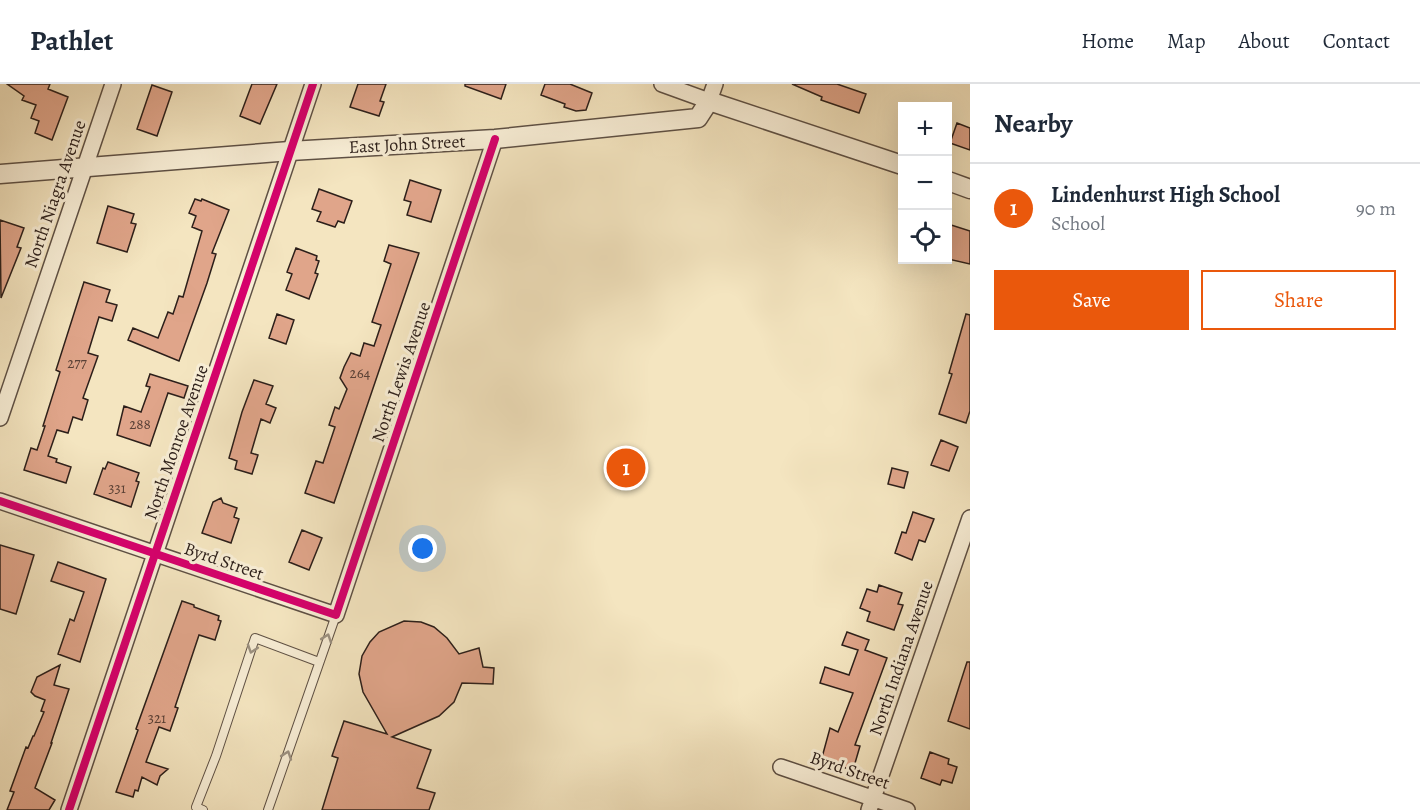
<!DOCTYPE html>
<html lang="en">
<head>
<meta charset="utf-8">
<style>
	body { margin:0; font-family:Alegreya,serif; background:#f6f6f7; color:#1f2937 }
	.controls { position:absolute; right:18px; top:18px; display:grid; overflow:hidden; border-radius:0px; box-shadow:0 6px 24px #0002 }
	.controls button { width:54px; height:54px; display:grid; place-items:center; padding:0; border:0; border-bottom:2px solid #e0e1e3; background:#fff; color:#1f2937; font:30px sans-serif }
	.you { position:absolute; left:423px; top:465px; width:21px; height:21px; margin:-15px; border:4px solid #fff; border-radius:50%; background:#1a73e8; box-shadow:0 0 0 9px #1a73e833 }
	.badge { display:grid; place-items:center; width:39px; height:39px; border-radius:50%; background:#ea580c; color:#fff; font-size:20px; font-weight:700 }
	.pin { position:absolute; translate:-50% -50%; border:3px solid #fff; box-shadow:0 2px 6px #0006 }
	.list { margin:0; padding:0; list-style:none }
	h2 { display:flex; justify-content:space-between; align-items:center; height:78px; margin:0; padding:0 24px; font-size:26px }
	h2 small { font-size:20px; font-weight:400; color:#747a83 }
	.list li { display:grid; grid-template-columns:39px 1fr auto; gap:18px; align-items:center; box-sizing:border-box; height:90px; padding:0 24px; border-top:2px solid #e0e1e3 }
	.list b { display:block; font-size:22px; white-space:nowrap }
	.list p { margin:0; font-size:20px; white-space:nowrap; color:#747a83 }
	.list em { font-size:20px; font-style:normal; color:#747a83 }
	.actions { display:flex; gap:12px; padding:18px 24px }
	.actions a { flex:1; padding:14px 0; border:2px solid #ea580c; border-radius:0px; text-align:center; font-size:21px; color:#ea580c }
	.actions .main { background:#ea580c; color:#fff }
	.icon { flex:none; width:33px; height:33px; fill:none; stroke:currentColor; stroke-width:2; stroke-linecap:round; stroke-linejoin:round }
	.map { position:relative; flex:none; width:970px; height:726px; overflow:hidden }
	header { display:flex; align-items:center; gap:36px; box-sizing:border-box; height:84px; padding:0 30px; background:#fff; border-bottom:2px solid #e0e1e3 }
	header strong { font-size:28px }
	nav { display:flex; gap:33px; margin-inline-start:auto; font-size:21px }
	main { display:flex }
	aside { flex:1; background:#fff }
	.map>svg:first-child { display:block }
</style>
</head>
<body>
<header>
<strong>Pathlet</strong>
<nav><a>Home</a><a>Map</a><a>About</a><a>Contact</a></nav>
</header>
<main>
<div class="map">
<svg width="970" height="726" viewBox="0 0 970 726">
	<rect width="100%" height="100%" fill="#f4e5c0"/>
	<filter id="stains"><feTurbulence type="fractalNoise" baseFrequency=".00333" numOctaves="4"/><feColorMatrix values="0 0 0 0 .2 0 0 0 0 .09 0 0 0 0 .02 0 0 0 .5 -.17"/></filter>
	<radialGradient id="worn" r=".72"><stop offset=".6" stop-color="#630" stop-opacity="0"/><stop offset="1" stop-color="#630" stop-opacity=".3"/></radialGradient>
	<path fill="#e0a58a" stroke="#2c1f1a" stroke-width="1.5" d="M 7,0 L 50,0 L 48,5 L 68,13 L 52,56 L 35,49 L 39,37 L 31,34 L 36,21 L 22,16 L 24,12 Z
		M 252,0 L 277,0 L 260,40 L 240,32 Z
		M 358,0 L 386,0 L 380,17 L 384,18 L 379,32 L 350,23 Z
		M 465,0 L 506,0 L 501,15 L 465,2 Z
		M 545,0 L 570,0 L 592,9 L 586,26 L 576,27 L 564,23 L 565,20 L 541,11 Z
		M 792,0 L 837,0 L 866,10 L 859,29 L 821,16 L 822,13 Z
		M 152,1 L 172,8 L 157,52 L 137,45 Z
		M 957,39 L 970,44 L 970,66 L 950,59 Z
		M 410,96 L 441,106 L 431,138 L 407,131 L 411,118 L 404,116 Z
		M 319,105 L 352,117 L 344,139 L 338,137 L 335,143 L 317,137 L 321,128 L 312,125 Z
		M 195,115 L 201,117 L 202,115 L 229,126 L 212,169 L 216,170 L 207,199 L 179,277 L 128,256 L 133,244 L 158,254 L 168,228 L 173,230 L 179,212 L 183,213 L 202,147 L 192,143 L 196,132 L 189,129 Z
		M 108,122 L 134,130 L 131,139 L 136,140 L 127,168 L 97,159 Z
		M 0,136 L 24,144 L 17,163 L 21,164 L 1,214 Z
		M 948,140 L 970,147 L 970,180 L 948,175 Z
		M 389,161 L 419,169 L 334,419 L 305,409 L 316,377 L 323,379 L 335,343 L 329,341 L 335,323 L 339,325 L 347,305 L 340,294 L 344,283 L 351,269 L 360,272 L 364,259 L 374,262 L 381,241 L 372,238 L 391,180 L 384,177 Z
		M 296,164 L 317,172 L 316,176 L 319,177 L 315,189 L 318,190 L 309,215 L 286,206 L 292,190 L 287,188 Z
		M 84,198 L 110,206 L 106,218 L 117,221 L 112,237 L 99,233 L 88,269 L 98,272 L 83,314 L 88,316 L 82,336 L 73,333 L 68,349 L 57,346 L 48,372 L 57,375 L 56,378 L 71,383 L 66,399 L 24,386 L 31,364 L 37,366 L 45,342 L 43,342 L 60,288 L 56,286 Z
		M 277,230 L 294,236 L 286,260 L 269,254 Z
		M 966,230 L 970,231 L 970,327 L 966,339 L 939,330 L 952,290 L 949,289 Z
		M 150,290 L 188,302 L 184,314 L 168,309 L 150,362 L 117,351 L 124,322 L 141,328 L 150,303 L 146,302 Z
		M 254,296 L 273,302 L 266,320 L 276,324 L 270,339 L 261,335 L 251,369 L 258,371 L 252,390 L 235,385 L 237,377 L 229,374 L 242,328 Z
		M 941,356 L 958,363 L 949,387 L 931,381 Z
		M 108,378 L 139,389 L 136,397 L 139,398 L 131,423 L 94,410 L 103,384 L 105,385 Z
		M 892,384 L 908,388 L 904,404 L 888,400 Z
		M 221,414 L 223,419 L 237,424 L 234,433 L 239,435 L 231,459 L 202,449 L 213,418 Z
		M 913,428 L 934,435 L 925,458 L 919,456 L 912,476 L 895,469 L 902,448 L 906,449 Z
		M 302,446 L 322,454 L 309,486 L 289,478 Z
		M 0,461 L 34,471 L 16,530 L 0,525 Z
		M 58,478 L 106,495 L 80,578 L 58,570 L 70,535 L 74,537 L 84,508 L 51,497 Z
		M 879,501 L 902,509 L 898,520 L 903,521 L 894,546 L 867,537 L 870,528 L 860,524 L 867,505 L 877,508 Z
		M 182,517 L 194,521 L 194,523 L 219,532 L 218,536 L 221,537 L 215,556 L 199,551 L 175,623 L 178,624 L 170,647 L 159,643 L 146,678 L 168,685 L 160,692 L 157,701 L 142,693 L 138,707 L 135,706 L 133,713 L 116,708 L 138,646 L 136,645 Z
		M 404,537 L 421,538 L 434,543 L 447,554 L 459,570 L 479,564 L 483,583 L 494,584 L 493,600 L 462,599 L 454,618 L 439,632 L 392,653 L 431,666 L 417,704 L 435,709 L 429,726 L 322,726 L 338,674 L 332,672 L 344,637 L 387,650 L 363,608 L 359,590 L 362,572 L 370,558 L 379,548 Z
		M 847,548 L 869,556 L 865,566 L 887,574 L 855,661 L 860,662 L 853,686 L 821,677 L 830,644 L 838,648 L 853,609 L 820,599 L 825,583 L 849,591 L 858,566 L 842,561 Z
		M 967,578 L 970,578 L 970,645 L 948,637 Z
		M 60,581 L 54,601 L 69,605 L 51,659 L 52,659 L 35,704 L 55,716 L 49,726 L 7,726 L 14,708 L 10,707 L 26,663 L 28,664 L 33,652 L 34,652 L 44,628 L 41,627 L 45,616 L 35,612 L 31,608 L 37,593 Z
		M 930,668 L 949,675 L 948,680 L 957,683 L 952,699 L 942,696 L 940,701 L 921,694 Z"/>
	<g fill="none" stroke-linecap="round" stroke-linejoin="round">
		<g stroke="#5e5044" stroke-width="10">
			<path id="service" d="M 203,726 L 196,723 L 216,672 L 255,554 L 319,578
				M 268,726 L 336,531"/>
		</g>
		<g stroke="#5e5044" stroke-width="18">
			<path id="minor" d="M 662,0 L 709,17 L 715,0
				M 0,334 L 113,0
				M 0,417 L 336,531 L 495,55
				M 781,683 L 907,726
				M 69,726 L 313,0
				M 869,726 L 970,434"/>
		</g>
		<g stroke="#5e5044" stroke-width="21">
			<path id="tertiary" d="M 0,90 L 290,67 L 495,55 L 698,34 L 709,17 L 902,81
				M 948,97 L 970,105"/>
		</g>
		<use href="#service" stroke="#f8eed6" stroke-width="8"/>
		<use href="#minor" stroke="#f8eed6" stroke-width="15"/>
		<use href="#tertiary" stroke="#f8eed6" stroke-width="18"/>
		<g stroke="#f8eed6" stroke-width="11">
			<path id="cycleway" d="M 0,417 L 336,531 L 495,55
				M 69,726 L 313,0"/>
		</g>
		<use href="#cycleway" stroke="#d6006c" stroke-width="8"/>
	</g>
	<defs><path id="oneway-chevron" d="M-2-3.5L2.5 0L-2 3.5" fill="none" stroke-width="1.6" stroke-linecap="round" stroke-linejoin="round" transform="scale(1.5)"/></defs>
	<g stroke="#9c9181">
		<use href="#oneway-chevron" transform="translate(327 554) rotate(-71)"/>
		<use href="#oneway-chevron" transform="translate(252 565) rotate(108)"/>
		<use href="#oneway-chevron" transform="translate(287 671) rotate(-71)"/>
	</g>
	<g text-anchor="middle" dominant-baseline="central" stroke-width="6" stroke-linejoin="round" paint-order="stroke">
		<g font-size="15" fill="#594036">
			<text x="77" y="279">277</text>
			<text x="360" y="289">264</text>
			<text x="140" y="340">288</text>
			<text x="117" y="404">331</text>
			<text x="157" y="634">321</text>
		</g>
		<g font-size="18" fill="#2c1f1a" stroke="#f8eed6">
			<text transform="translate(407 60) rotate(-3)">East John Street</text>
			<text transform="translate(55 110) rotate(-71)">North Niagra Avenue</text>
			<text transform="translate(401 288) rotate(-71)">North Lewis Avenue</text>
			<text transform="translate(176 358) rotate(-71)">North Monroe Avenue</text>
			<text transform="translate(224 477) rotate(19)">Byrd Street</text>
			<text transform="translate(901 574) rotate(-71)">North Indiana Avenue</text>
			<text transform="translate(850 686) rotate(19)">Byrd Street</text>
		</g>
	</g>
	<rect width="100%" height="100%" filter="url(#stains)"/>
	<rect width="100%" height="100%" fill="url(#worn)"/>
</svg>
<div class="controls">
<button>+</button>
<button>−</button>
<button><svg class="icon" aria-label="locate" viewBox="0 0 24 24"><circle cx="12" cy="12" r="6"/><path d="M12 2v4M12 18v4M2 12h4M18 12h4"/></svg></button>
</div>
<div class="you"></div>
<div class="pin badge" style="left:626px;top:384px">1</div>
</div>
<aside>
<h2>Nearby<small></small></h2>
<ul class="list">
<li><span class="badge">1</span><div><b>Lindenhurst High School</b><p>School</p></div><em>90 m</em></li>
</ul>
<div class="actions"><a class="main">Save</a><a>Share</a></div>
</aside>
</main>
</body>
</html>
